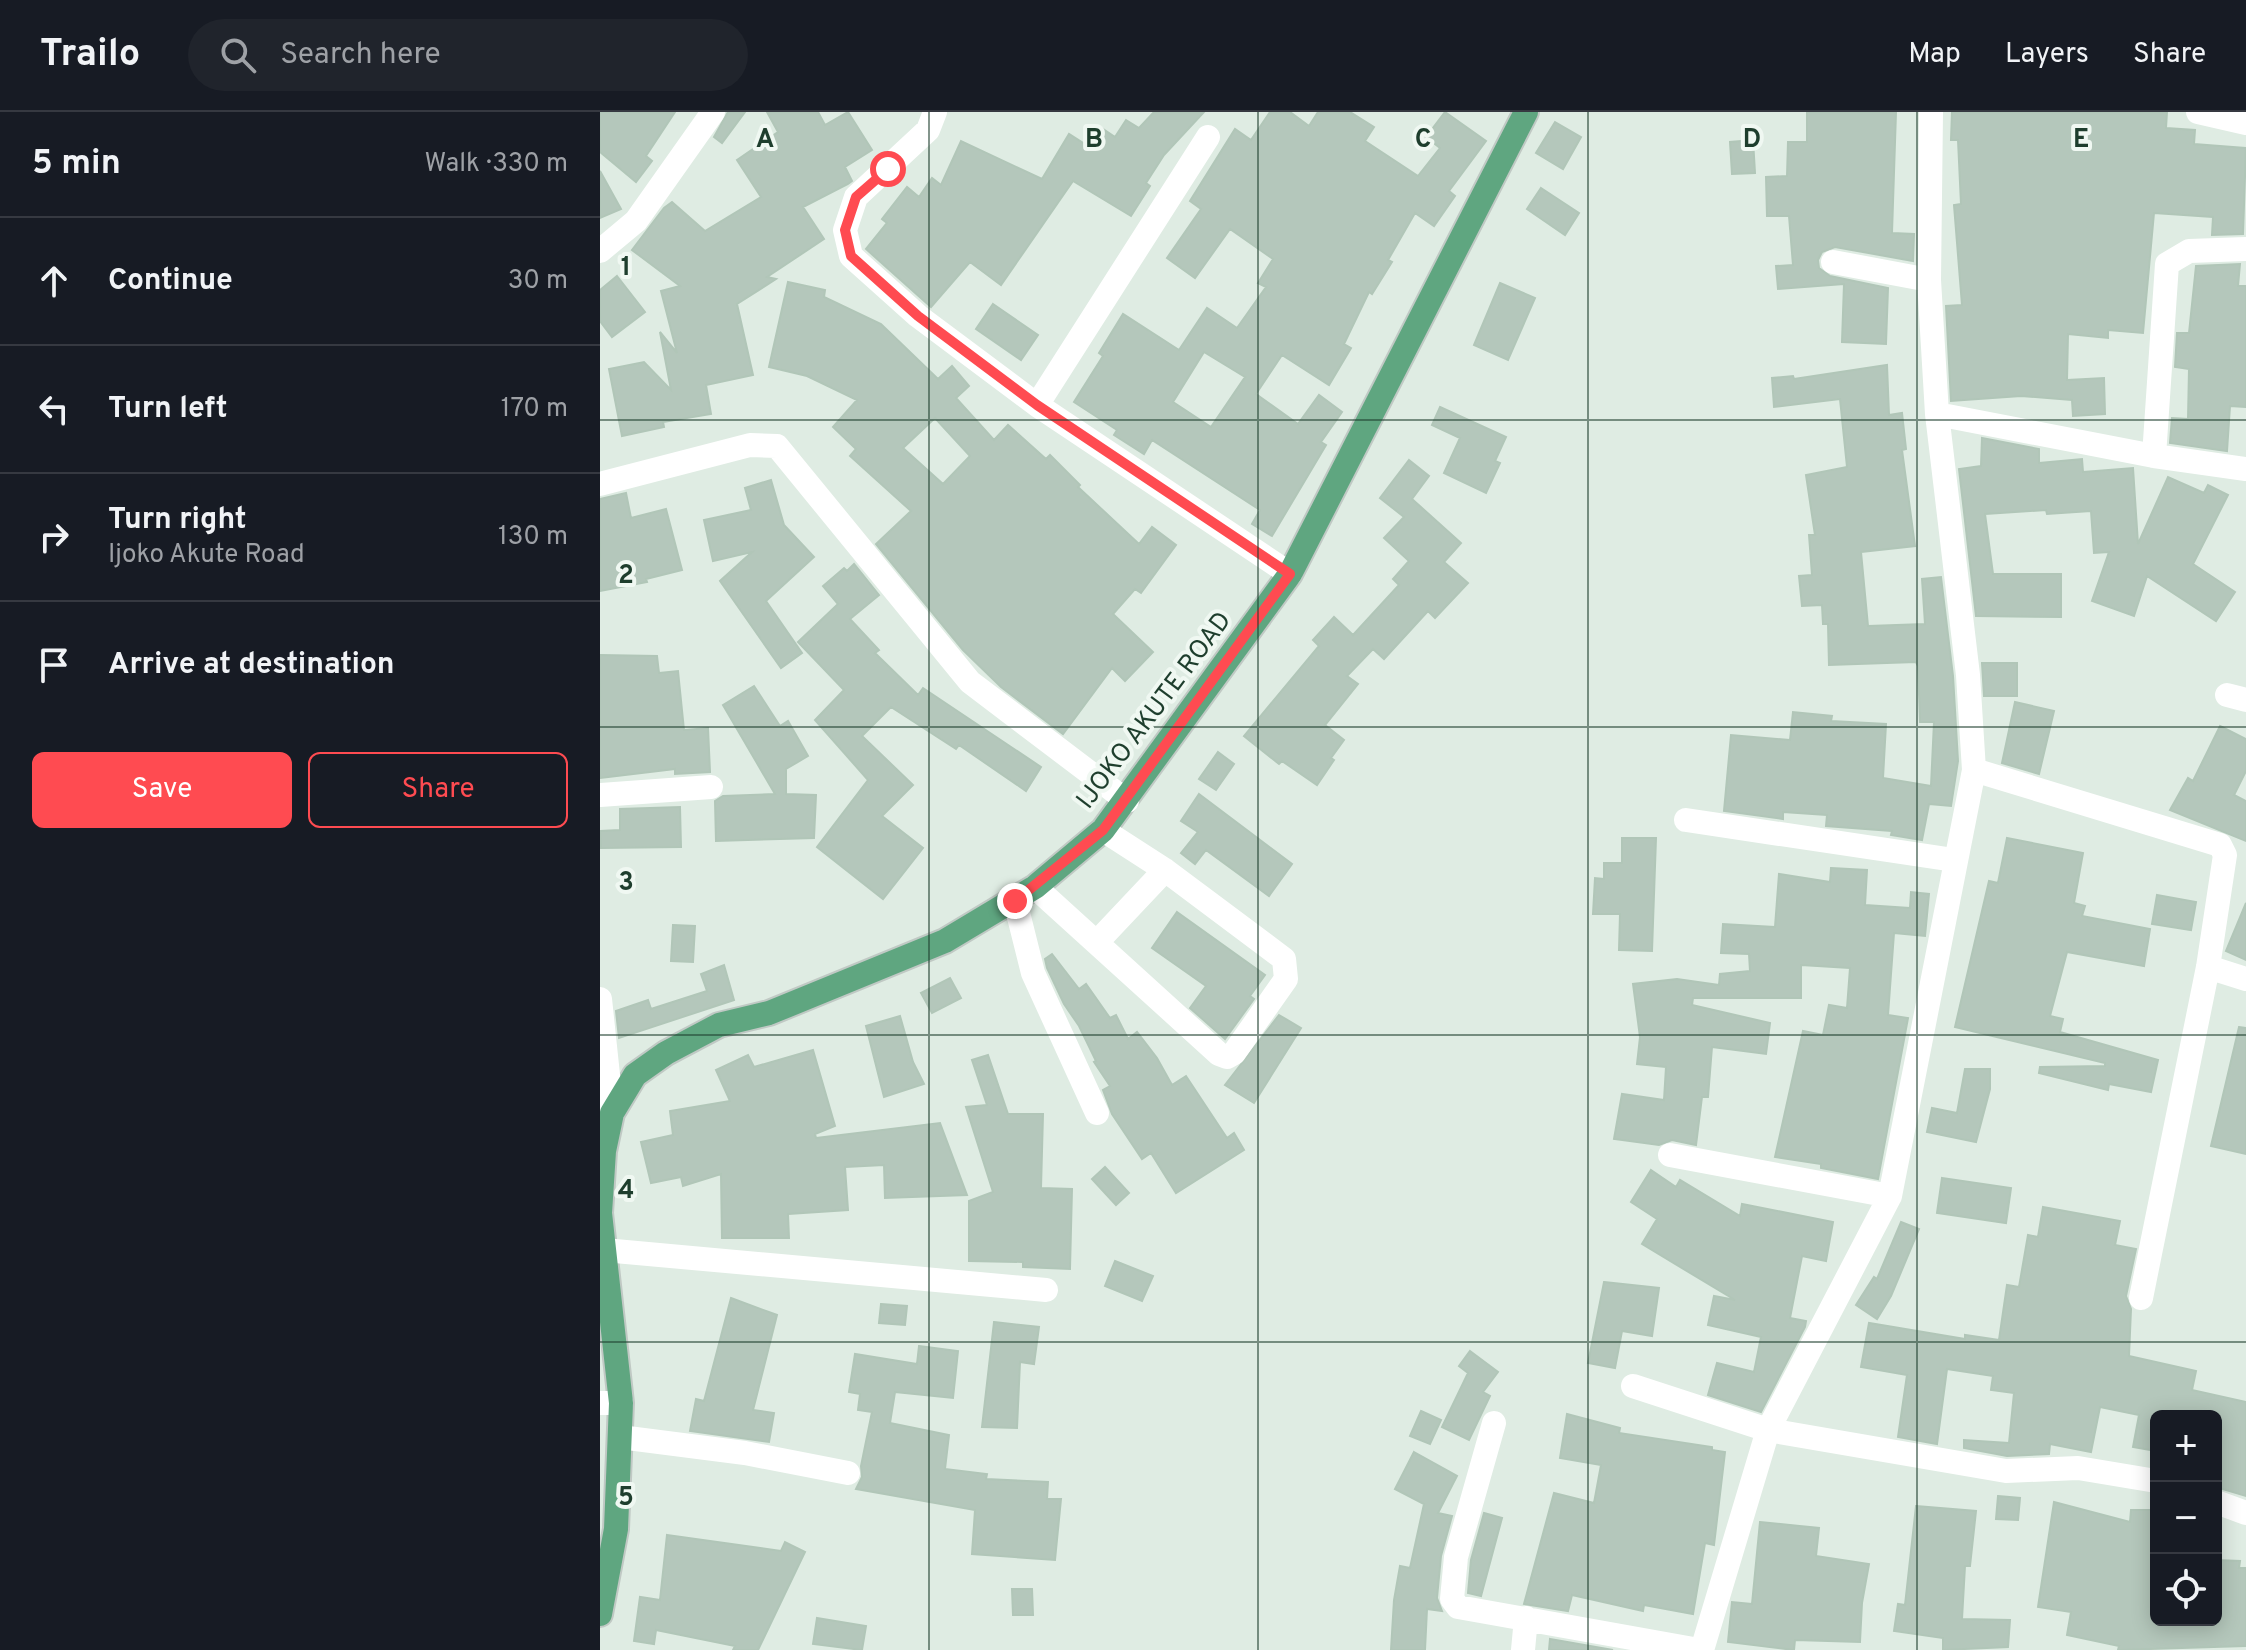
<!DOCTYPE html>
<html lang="en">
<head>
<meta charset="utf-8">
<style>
	body { margin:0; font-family:Overpass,sans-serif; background:#20242c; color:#f1f3f6 }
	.controls { position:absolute; right:24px; bottom:24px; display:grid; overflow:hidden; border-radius:12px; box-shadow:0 4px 20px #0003 }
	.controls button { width:72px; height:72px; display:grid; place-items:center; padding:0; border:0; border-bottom:2px solid #363941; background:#171b24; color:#f1f3f6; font:40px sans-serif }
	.stop { position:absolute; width:24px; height:24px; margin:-18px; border:6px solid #ff4b51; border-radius:50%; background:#fff }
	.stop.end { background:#ff4b51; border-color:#fff; box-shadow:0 2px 8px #0008 }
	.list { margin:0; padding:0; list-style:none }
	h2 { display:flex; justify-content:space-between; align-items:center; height:104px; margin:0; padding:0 32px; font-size:34px }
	h2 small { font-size:26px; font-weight:400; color:#9ea1a6 }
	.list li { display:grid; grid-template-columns:52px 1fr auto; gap:24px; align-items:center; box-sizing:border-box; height:128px; padding:0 32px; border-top:2px solid #363941 }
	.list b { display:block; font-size:30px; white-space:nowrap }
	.list p { margin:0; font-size:26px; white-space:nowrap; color:#9ea1a6 }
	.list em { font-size:26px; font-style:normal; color:#9ea1a6 }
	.actions { display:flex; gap:16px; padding:24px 32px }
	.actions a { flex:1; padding:18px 0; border:2px solid #ff4b51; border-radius:12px; text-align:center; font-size:28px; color:#ff4b51 }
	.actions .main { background:#ff4b51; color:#fff }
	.icon { flex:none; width:44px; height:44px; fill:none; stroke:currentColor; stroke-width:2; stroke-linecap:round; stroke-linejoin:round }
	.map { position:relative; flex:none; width:1646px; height:1538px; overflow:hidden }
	header { display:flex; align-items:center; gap:48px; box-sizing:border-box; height:112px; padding:0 40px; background:#171b24; border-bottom:2px solid #363941 }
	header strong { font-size:38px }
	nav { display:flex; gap:44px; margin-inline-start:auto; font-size:28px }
	.search { width:560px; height:72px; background:#20242c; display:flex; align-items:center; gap:20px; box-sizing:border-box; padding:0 28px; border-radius:44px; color:#9ea1a6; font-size:30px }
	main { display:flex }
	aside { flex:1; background:#171b24 }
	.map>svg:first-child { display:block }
</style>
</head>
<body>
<header>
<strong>Trailo</strong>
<div class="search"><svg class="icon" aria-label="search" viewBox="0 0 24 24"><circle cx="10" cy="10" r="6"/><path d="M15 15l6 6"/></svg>Search here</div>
<nav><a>Map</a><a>Layers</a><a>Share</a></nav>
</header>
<main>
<aside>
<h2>5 min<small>Walk · 330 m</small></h2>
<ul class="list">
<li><svg class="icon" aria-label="ahead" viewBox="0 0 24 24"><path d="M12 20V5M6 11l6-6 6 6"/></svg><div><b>Continue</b></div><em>30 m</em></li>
<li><svg class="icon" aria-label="left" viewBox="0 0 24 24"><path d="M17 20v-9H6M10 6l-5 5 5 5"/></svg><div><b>Turn left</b></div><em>170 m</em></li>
<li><svg class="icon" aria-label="right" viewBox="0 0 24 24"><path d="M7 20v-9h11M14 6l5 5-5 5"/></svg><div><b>Turn right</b><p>Ijoko Akute Road</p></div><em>130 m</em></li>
<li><svg class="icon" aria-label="arrive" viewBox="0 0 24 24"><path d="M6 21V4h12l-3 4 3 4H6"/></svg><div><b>Arrive at destination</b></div></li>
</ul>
<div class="actions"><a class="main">Save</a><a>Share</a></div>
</aside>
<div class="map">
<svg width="1646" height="1538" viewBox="0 0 1646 1538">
	<rect width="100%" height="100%" fill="#dfece3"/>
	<path fill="#b4c7bb" stroke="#b1c6b8" stroke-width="2" fill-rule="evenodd" d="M 0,0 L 75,0 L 46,44 L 52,49 L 36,70 L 0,40 Z
		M 128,0 L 145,0 L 122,31 L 114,25 Z
		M 167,0 L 218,0 L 225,13 L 248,0 L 272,38 L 245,55 L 252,69 L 248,72 L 203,95 L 224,127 L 167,165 L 176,167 L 137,192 L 153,263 L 106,273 L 111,302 L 63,310 L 64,315 L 22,324 L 9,257 L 44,250 L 71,278 L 60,220 L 77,241 L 61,179 L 80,174 L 32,138 L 64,96 L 72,90 L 105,119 L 161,85 L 137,48 L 178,20 Z
		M 554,0 L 604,0 L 564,43 L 546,71 L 550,74 L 531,104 L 473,69 L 401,173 L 370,150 L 331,195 L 266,137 L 287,111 L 282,107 L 307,75 L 319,85 L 332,66 L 341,73 L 361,29 L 442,67 L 469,22 L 488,34 L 500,15 L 515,25 L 526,8 L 539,16 Z
		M 670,0 L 690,0 L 709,14 L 718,0 L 750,0 L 774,15 L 765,29 L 818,64 L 840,36 L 826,25 L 845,0 L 886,29 L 849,79 L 855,84 L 834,114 L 815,101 L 788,148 L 792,150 L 772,182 L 769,180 L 744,232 L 751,236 L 729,273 L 682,243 L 656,282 L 698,312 L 719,283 L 742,300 L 721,330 L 726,333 L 672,424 L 652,412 L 660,398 L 552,328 L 544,342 L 514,323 L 517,318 L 474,290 L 503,244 L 499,241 L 523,202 L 579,238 L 607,196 L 637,216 L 666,175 L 658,171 L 673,147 L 630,117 L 595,166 L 567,146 L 601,97 L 590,89 L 635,17 L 651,28 ZM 604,240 L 645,265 L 611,315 L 573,290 Z
		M 1207,0 L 1296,0 L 1292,121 L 1314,122 L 1313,149 L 1235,135 L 1222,140 L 1218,148 L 1219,156 L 1230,164 L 1288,176 L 1286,232 L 1242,230 L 1244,172 L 1178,177 L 1176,154 L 1193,153 L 1189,104 L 1167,104 L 1166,65 L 1187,64 L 1188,30 L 1207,30 Z
		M 1352,0 L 1567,0 L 1566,16 L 1595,18 L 1594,32 L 1646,36 L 1643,122 L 1612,123 L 1613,105 L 1554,101 L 1543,221 L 1508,218 L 1508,226 L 1468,222 L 1467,268 L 1504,266 L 1505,302 L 1473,304 L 1472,288 L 1421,284 L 1351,289 L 1346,194 L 1362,193 L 1354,93 L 1361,92 L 1358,28 L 1351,28 Z
		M 955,10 L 981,25 L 963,57 L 936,41 Z
		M 1153,28 L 1155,61 L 1132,62 L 1130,30 Z
		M 0,59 L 21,97 L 0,106 Z
		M 941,76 L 979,101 L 965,123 L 927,97 Z
		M 1640,152 L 1638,174 L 1646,174 L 1646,295 L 1630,294 L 1627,339 L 1570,331 L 1572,306 L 1588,307 L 1589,257 L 1575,255 L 1577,221 L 1589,221 L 1596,154 Z
		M 17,164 L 45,200 L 12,225 L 0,209 L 0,178 Z
		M 188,170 L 225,178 L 224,185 L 281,212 L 338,267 L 352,254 L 369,274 L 356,286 L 394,328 L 408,313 L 446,347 L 450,343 L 480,373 L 478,375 L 539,432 L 552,415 L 576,433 L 541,481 L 535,477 L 513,502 L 553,540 L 525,569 L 512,556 L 463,622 L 401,575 L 363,538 L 276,432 L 311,399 L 250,344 L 256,337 L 233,315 L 257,288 L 207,264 L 169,255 ZM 335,306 L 370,344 L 343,372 L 303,336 Z
		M 900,171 L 935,186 L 908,248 L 874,233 Z
		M 393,192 L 438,223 L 421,248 L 376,217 Z
		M 1287,253 L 1289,303 L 1302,301 L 1306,337 L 1302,338 L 1315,434 L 1261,440 L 1268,514 L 1325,512 L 1322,467 L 1341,465 L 1353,564 L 1358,649 L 1351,694 L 1329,692 L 1322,728 L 1291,723 L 1292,719 L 1226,714 L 1227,703 L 1183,700 L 1183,707 L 1124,699 L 1131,623 L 1190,628 L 1193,600 L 1232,604 L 1231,609 L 1286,612 L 1283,666 L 1331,674 L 1334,610 L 1320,610 L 1318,554 L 1316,550 L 1229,553 L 1228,512 L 1223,512 L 1222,493 L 1202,494 L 1199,464 L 1212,463 L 1209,423 L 1215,423 L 1206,363 L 1247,355 L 1240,287 L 1174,295 L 1172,266 L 1193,264 L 1194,267 Z
		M 840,295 L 906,325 L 895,349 L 900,351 L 886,381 L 844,361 L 860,326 L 832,313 Z
		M 1382,326 L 1439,337 L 1439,351 L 1482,347 L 1483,360 L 1533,356 L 1538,432 L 1568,365 L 1604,381 L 1608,373 L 1628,383 L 1593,452 L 1635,480 L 1616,509 L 1547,464 L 1534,504 L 1492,489 L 1509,440 L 1494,441 L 1491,399 L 1447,402 L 1446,398 L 1385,402 L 1393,462 L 1461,462 L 1461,505 L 1376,504 L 1359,357 L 1381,354 Z
		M 809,348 L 829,364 L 812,387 L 861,431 L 844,450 L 868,471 L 835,506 L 828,499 L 784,547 L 773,537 L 747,564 L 758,572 L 725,613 L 744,628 L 731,646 L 734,648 L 717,673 L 682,649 L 679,652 L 644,624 L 719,534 L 713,528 L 734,505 L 753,523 L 799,473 L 793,467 L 809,449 L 784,426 L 804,405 L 780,386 Z
		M 171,368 L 184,413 L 214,445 L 166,489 L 202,541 L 181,556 L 120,469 L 152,440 L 113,449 L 104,408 L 151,398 L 145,376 Z
		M 26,381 L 31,406 L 66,397 L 82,458 L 46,467 L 47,470 L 0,479 L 0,387 Z
		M 254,452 L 279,483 L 250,507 L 279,538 L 275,541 L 318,583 L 323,576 L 441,655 L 426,679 L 359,633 L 356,637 L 291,595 L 262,624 L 313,673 L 282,704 L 323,736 L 283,787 L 217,735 L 268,668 L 215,608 L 244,578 L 198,530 L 238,492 L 223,474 L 244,456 L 247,459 Z
		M 0,543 L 57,544 L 59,561 L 78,559 L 84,618 L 108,616 L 110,660 L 75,662 L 75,657 L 0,666 Z
		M 1382,551 L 1417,551 L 1417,584 L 1384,584 Z
		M 154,574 L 180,614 L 188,609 L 208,644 L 186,657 L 186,682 L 216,683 L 214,726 L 116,729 L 115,689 L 123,684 L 175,682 L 123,593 Z
		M 1415,590 L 1454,599 L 1439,662 L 1402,651 Z
		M 1620,614 L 1646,627 L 1646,659 L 1634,683 L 1646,689 L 1646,729 L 1570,698 L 1588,666 L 1593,669 Z
		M 618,640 L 634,652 L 616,678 L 599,667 Z
		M 599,682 L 692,752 L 669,784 L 606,738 L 595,752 L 581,741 L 598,720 L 581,709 Z
		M 80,695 L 81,735 L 1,736 L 0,719 L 20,718 L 20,697 Z
		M 1022,726 L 1056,726 L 1052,839 L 1019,838 L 1020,802 L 993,802 L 995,766 L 1004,767 L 1004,751 L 1022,751 Z
		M 1407,726 L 1483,741 L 1474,791 L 1485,794 L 1482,804 L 1550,817 L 1544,854 L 1467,840 L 1450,904 L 1463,907 L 1460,920 L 1558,948 L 1551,980 L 1509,972 L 1508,978 L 1439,961 L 1440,955 L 1505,954 L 1505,951 L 1355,915 L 1389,769 L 1398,771 Z
		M 1231,756 L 1267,758 L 1265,793 L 1310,796 L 1311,780 L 1329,782 L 1325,824 L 1294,821 L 1288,903 L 1308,906 L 1278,1067 L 1221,1056 L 1221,1052 L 1175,1045 L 1203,919 L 1223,923 L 1229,893 L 1247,896 L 1250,856 L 1201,853 L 1201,886 L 1093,886 L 1092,893 L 1170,911 L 1166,942 L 1112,935 L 1108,985 L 1102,985 L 1096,1033 L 1072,1028 L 1059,1033 L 1014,1027 L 1022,982 L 1064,988 L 1066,955 L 1037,952 L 1040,925 L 1033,872 L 1077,867 L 1119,873 L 1120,862 L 1150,859 L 1149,842 L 1121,841 L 1123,812 L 1175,815 L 1179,762 L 1230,770 Z
		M 1557,783 L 1596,790 L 1591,818 L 1552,812 Z
		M 1646,791 L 1646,848 L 1626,839 Z
		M 577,800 L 665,863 L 650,884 L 654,887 L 625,927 L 590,896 L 606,874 L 552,836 Z
		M 73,813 L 95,814 L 93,850 L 71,849 Z
		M 452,842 L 479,877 L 486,872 L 510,906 L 516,903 L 528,927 L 537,920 L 557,946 L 572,973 L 586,964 L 627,1026 L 634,1021 L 644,1038 L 576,1081 L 551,1041 L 542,1047 L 512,1002 L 503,978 L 510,974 L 494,950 L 496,949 L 479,914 L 464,892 L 447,856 L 445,847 Z
		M 124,853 L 134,888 L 19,926 L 16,899 L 48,888 L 51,897 L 107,879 L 101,862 Z
		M 350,866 L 361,886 L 332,901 L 321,881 Z
		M 679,903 L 701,916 L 654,991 L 625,973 Z
		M 300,904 L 313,950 L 324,972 L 284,985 L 266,914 Z
		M 1639,915 L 1646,916 L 1646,1042 L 1611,1034 Z
		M 213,938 L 235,1014 L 215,1022 L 216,1026 L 340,1011 L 367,1083 L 285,1086 L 284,1053 L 245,1055 L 248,1098 L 188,1102 L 189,1126 L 122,1126 L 121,1062 L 83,1074 L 81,1065 L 51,1071 L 41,1030 L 73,1023 L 70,999 L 130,989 L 116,958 L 148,943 L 154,955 Z
		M 388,943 L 408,1002 L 443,1002 L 441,1076 L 472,1077 L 470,1157 L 423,1155 L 423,1150 L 369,1149 L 369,1089 L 393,1080 L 366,995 L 387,993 L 372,948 Z
		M 1365,957 L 1390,957 L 1390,977 L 1376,1030 L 1327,1020 L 1332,996 L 1357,1001 Z
		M 505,1055 L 529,1081 L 516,1093 L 492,1067 Z
		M 1051,1058 L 1076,1075 L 1080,1068 L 1140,1104 L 1142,1092 L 1233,1110 L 1226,1149 L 1202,1144 L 1190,1206 L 1206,1209 L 1205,1215 L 1161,1300 L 1108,1283 L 1117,1251 L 1154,1260 L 1161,1225 L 1108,1213 L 1114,1184 L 1135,1188 L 1042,1132 L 1057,1107 L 1031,1090 Z
		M 1342,1066 L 1411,1076 L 1406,1111 L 1337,1101 Z
		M 1443,1095 L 1520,1109 L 1515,1133 L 1536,1137 L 1526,1184 L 1531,1197 L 1529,1244 L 1596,1259 L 1592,1278 L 1646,1290 L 1646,1384 L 1616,1375 L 1616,1304 L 1556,1304 L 1556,1339 L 1533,1335 L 1539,1303 L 1500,1295 L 1491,1340 L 1450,1332 L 1449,1342 L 1407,1344 L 1364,1336 L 1364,1328 L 1409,1331 L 1414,1281 L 1391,1278 L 1393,1264 L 1347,1257 L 1337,1332 L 1298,1325 L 1307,1263 L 1261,1255 L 1269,1211 L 1365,1227 L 1365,1223 L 1399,1228 L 1407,1173 L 1419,1175 L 1428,1123 L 1438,1125 Z
		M 1301,1110 L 1319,1117 L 1291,1184 L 1277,1207 L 1256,1193 L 1274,1165 L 1277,1167 Z
		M 515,1149 L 553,1164 L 542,1189 L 505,1174 Z
		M 1004,1170 L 1059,1176 L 1052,1224 L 1022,1219 L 1015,1256 L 988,1251 Z
		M 131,1186 L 177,1203 L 153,1298 L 174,1301 L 169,1330 L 90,1319 L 96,1287 L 104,1289 Z
		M 281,1192 L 307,1194 L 305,1213 L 279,1211 Z
		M 394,1210 L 439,1215 L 434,1252 L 420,1250 L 417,1316 L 382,1315 Z
		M 319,1234 L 358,1239 L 353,1286 L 295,1280 L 290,1311 L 349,1323 L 345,1357 L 387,1362 L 386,1367 L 448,1370 L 447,1387 L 461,1387 L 455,1448 L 372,1442 L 375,1398 L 256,1377 L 262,1365 L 261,1354 L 272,1300 L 258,1298 L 260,1282 L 249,1280 L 255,1242 L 317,1252 Z
		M 870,1239 L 898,1260 L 883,1280 L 890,1284 L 869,1328 L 842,1315 L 868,1261 L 859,1254 Z
		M 821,1299 L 841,1308 L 830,1332 L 810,1324 Z
		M 967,1302 L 1020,1316 L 1019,1321 L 1112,1335 L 1112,1338 L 1125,1340 L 1114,1433 L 1105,1431 L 1093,1502 L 1044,1493 L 1043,1499 L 972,1483 L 968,1499 L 924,1492 L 954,1381 L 994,1391 L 1001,1353 L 960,1346 Z
		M 814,1340 L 857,1364 L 838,1401 L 852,1404 L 841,1444 L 837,1486 L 842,1499 L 827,1497 L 825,1538 L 791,1538 L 794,1488 L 800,1454 L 810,1456 L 824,1392 L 795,1377 Z
		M 1398,1384 L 1420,1386 L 1418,1408 L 1396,1407 Z
		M 1454,1390 L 1530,1410 L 1531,1398 L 1556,1398 L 1556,1508 L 1616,1508 L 1616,1448 L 1640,1449 L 1639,1456 L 1646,1456 L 1646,1534 L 1518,1538 L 1519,1534 L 1467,1523 L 1471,1500 L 1438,1495 Z
		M 1316,1394 L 1376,1399 L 1370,1454 L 1365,1454 L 1362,1507 L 1410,1508 L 1408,1535 L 1343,1538 L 1343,1526 L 1294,1519 L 1298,1492 L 1305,1493 Z
		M 884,1401 L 902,1406 L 881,1484 L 868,1481 L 871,1448 Z
		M 1160,1410 L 1219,1416 L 1216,1444 L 1269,1452 L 1262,1491 L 1260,1530 L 1195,1528 L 1194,1538 L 1128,1530 L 1132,1490 L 1152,1492 Z
		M 67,1423 L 181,1439 L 185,1430 L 205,1440 L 158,1538 L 133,1538 L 135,1534 L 56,1518 L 54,1532 L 34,1529 L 40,1485 L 60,1488 Z
		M 412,1477 L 432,1477 L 433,1503 L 413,1503 Z
		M 217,1506 L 266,1514 L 262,1538 L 213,1532 Z
		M 950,1527 L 1013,1538 L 949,1538 Z"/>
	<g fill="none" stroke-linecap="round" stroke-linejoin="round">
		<g stroke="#c0c9c4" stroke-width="28">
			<path id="major" d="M 0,1101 L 4,1039 L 12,1001 L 35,963 L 66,941 L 119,913 L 169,901 L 345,829 L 435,775 L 503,718 L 690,462 L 926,0
				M 0,1101 L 21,1291 L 16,1417 L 0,1502"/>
		</g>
		<path stroke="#fff" stroke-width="24" d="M 335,0 L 328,18 L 256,85 L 245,118 L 251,144 L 318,204 L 437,293 L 690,462
			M 1598,0 L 1646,11
			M 0,139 L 36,109 L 113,0
			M 1233,150 L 1329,168
			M 437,293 L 608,25
			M 1337,302 L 1554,344 L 1646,357
			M 1554,344 L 1567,152 L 1589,139 L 1646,137
			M 0,372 L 150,333 L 177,334 L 370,570 L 527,689
			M 1627,583 L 1646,588
			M 1374,658 L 1620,733 L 1625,743 L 1608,855 L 1541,1186
			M 0,683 L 111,675
			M 1086,708 L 1354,748
			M 435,775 L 619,942 L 627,945 L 634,941 L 686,867 L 684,847 L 565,758 L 503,718
			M 415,789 L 433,861 L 497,1001
			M 498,829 L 565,758
			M 1608,855 L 1646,867
			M 0,887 L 12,1001
			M 1070,1043 L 1290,1084
			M 4,1138 L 446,1178
			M 1033,1274 L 1168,1318 L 1406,1359 L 1478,1356 L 1556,1369
			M 0,1291 L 21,1291
			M 894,1311 L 856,1445 L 852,1487 L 858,1495 L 1099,1538
			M 20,1325 L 145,1341 L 248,1361
			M 1616,1390 L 1646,1401
			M 923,1538 L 926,1506
			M 1102,1538 L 1168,1318 L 1290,1084 L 1374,658 L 1368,563 L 1337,302 L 1329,168 L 1331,0"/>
		<use href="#major" stroke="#5fa680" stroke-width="24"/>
	</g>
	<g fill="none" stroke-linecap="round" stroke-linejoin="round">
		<path stroke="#ff4b51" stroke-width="10" d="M 288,57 L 256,85 L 245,118 L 251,144 L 318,204 L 437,293 L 690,462 L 503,718 L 415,789"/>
	</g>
	<path fill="none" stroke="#1e3e2d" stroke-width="2" stroke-opacity="0.55" d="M 329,0 L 329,1538M 658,0 L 658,1538M 988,0 L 988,1538M 1317,0 L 1317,1538M 0,308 L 1646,308M 0,615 L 1646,615M 0,923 L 1646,923M 0,1230 L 1646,1230"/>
	<g text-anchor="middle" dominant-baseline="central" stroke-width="8" stroke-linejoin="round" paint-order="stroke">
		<g font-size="26" fill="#1e3e2d" stroke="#f0f8f2">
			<text transform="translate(555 599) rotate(-53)">IJOKO AKUTE ROAD</text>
		</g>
	</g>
	<g font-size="26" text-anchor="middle" font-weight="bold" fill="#1e3e2d" stroke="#f0f8f2" stroke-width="8" stroke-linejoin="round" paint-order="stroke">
		<text x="165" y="35">A</text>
		<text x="494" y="35">B</text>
		<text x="823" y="35">C</text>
		<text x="1152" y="35">D</text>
		<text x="1481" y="35">E</text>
		<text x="26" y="163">1</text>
		<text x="26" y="471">2</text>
		<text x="26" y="778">3</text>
		<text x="26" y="1086">4</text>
		<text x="26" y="1393">5</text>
	</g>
</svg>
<div class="controls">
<button>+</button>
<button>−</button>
<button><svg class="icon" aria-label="locate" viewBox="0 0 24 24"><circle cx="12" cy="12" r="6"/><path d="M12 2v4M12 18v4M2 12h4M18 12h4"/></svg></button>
</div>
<div class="stop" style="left:288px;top:57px"></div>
<div class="stop end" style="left:415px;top:789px"></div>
</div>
</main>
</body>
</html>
